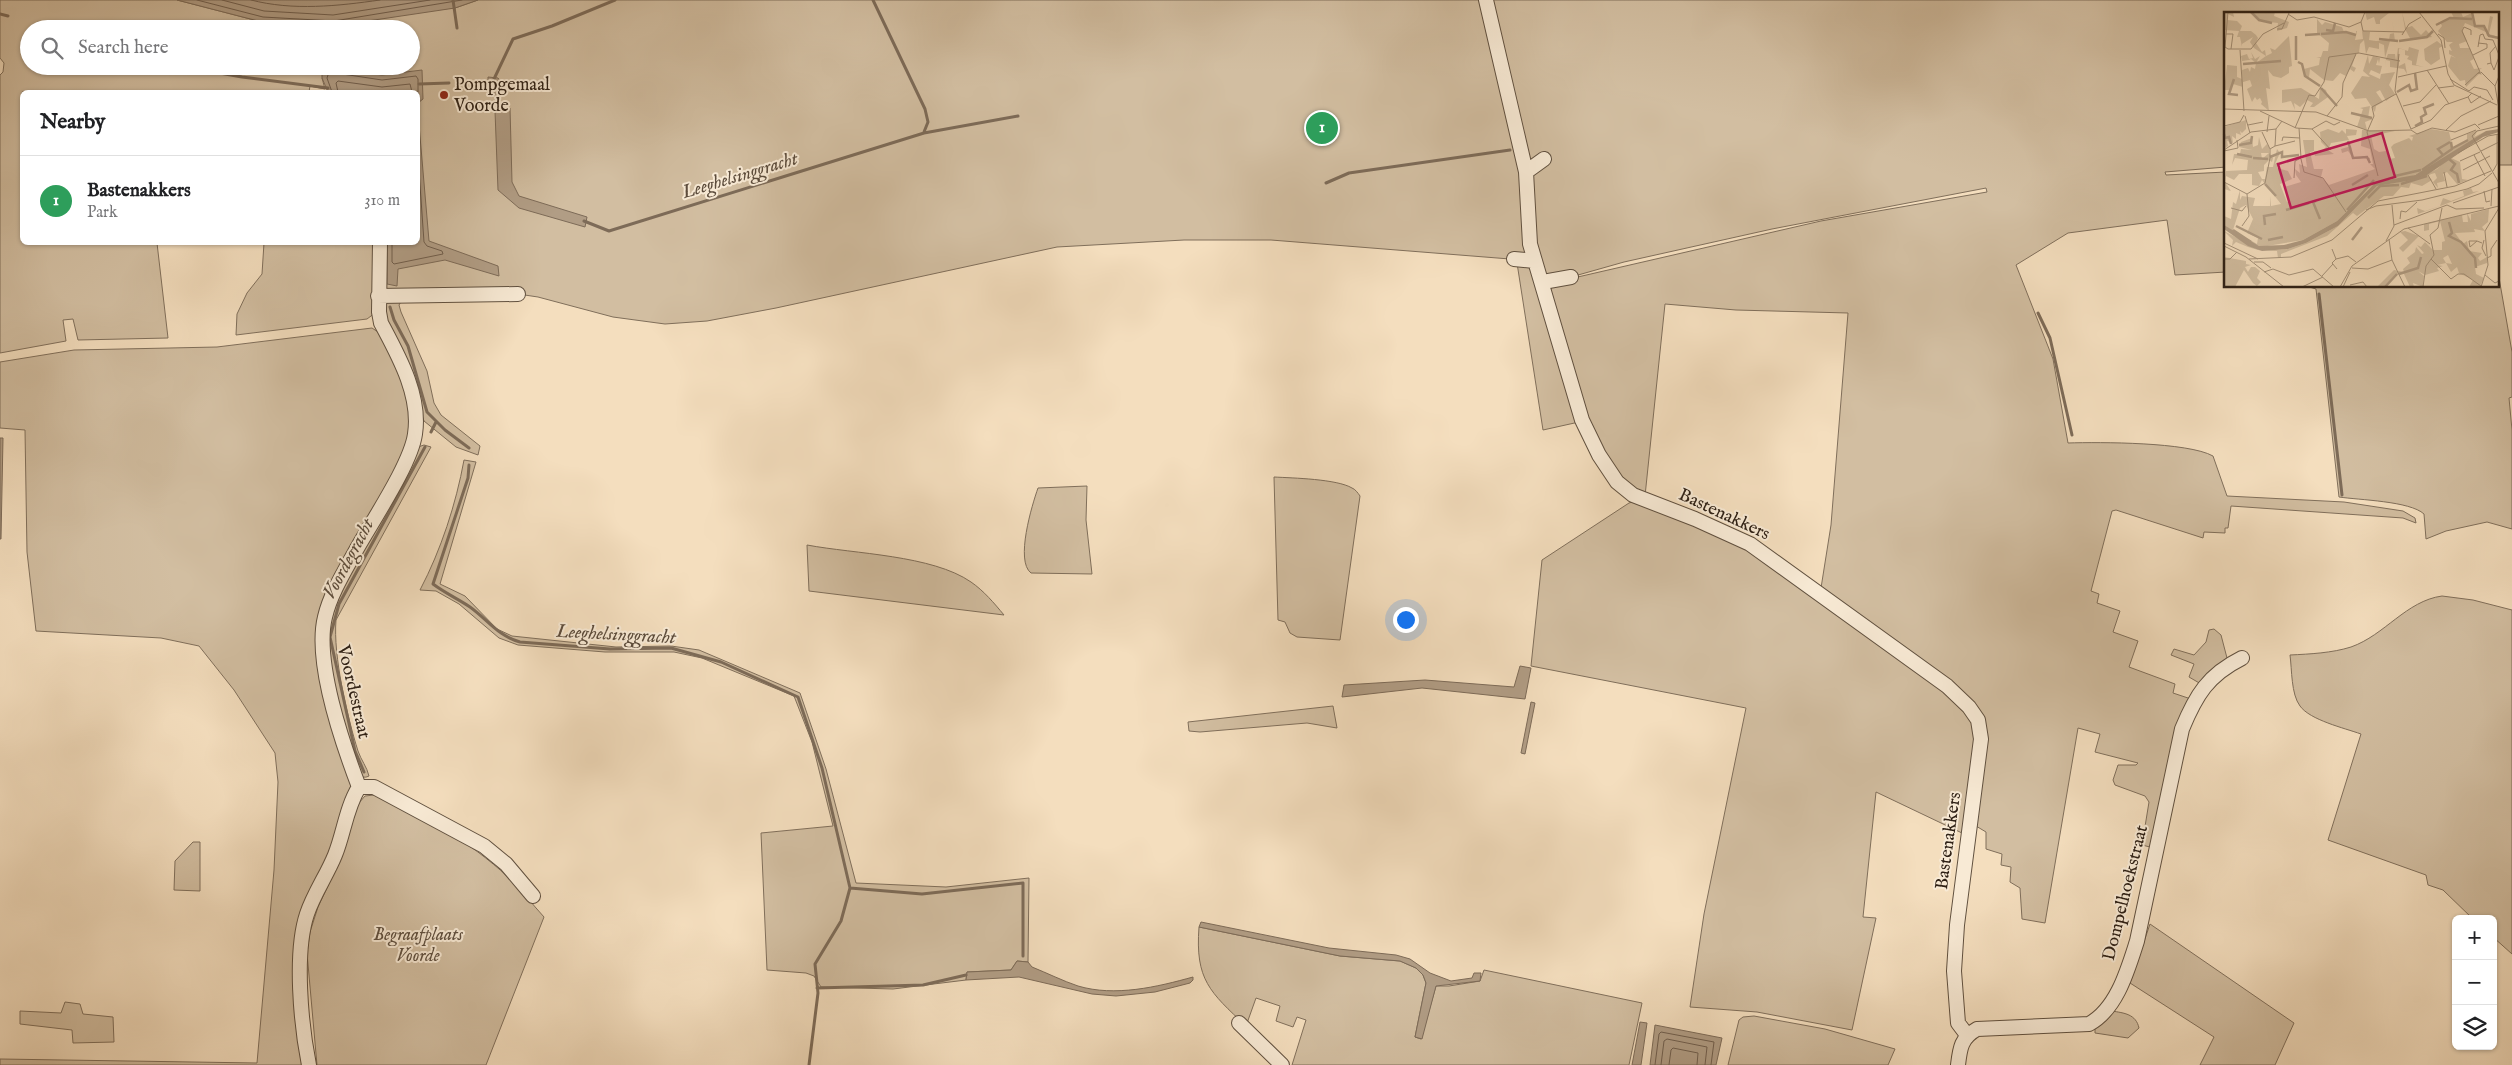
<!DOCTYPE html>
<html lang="en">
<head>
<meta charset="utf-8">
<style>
	body { margin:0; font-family:"IM FELL English",serif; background:#f6f6f6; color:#202124 }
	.controls { position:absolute; right:15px; bottom:15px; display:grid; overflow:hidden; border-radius:8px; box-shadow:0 1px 4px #0004 }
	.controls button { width:45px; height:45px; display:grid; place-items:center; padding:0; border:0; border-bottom:1px solid #e0e0e0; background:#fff; color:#202124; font:25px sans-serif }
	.you { position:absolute; left:1405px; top:619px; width:18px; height:18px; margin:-12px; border:4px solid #fff; border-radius:50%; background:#1a73e8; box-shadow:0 0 0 8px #1a73e833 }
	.badge { display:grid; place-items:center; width:32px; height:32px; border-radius:50%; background:#0b8043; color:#fff; font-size:16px; font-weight:700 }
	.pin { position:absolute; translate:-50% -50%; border:2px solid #fff; box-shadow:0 1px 5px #0006 }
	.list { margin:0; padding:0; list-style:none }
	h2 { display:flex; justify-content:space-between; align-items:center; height:65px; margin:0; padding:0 20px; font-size:21px }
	h2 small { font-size:16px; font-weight:400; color:#757577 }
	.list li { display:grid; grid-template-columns:32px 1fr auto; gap:15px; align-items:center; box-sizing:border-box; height:90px; padding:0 20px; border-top:1px solid #e0e0e0 }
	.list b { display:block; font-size:19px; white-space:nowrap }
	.list p { margin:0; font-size:16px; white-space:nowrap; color:#757577 }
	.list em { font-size:16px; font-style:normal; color:#757577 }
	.icon { flex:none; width:28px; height:28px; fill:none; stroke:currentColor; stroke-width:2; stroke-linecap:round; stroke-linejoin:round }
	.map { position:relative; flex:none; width:2512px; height:1065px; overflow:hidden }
	.search { position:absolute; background:#fff; box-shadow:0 1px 4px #0004; left:20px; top:20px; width:400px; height:55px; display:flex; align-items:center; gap:12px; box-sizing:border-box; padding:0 18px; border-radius:28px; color:#757577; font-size:19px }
	.panel { position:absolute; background:#fff; box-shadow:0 1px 4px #0004; left:20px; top:90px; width:400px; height:155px; border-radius:8px }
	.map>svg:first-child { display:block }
</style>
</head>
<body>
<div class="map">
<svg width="2512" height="1065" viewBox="0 0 2512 1065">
	<rect width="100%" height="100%" fill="#f4debe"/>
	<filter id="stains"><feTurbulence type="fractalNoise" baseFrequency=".004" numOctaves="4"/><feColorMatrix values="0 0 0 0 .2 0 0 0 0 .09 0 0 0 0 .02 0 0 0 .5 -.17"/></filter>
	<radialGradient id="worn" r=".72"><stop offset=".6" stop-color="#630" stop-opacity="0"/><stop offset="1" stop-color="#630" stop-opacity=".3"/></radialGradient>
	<path fill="#d2bea1" stroke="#806f5b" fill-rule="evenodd" d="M 0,0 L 177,0 L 262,22 L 455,8 L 478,0 L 2512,0 L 2512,165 L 2498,165 L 2498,14 L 2226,14 L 2226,167 L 2165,172 L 2166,175 L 2226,172 L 2226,272 L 2175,275 L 2167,220 L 2068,233 L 2016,265 L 2053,359 L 2068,443 C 2100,442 2188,442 2213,456 L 2227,496 L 2344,502 L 2403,511 L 2415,518 L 2416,523 L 2403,518 L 2231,506 L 2228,528 L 2225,528 L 2225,533 L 2204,532 L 2203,538 L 2116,510 L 2112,511 L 2091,591 L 2099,594 L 2097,603 L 2120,611 L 2113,632 L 2138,641 L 2129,667 L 2175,684 L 2173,693 L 2191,699 L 2154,848 L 2142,845 L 2149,802 L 2145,796 L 2115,785 L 2113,780 L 2118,765 L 2136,765 L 2138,763 L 2095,752 L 2100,734 L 2078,728 L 2045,923 L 2022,919 L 2020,888 L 2010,882 L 2011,867 L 2001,865 L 2002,854 L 1986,849 L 1986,832 L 1976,826 L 1982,718 L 1821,588 L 1831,525 L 1848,313 L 1736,310 L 1665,304 L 1645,496 L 1616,476 L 1586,420 L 1550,293 L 1552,285 L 1556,282 L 1821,221 L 1987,192 L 1986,188 L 1772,229 L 1624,262 L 1571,277 L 1543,282 L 1535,261 L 1271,240 L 1184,240 L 1057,247 L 776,308 L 707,321 L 665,324 L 613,317 L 538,297 L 518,294 L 378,296 L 380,243 L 418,242 L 418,92 L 322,78 L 325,89 L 310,86 L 309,92 L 22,92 L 22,242 L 157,243 L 168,338 L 78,340 L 73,319 L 63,320 L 66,341 L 0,353 L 0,75 L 3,72 L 4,63 L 0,58 ZM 29,29 L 411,29 L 411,66 L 29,66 Z
		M 264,243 L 376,243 L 375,313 L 367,319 L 236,335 L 237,314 L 247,293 L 262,274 Z
		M 1517,263 L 1527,265 L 1535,277 L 1579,422 L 1543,430 Z
		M 2498,272 L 2512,352 L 2512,397 L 2509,398 L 2512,430 L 2512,529 L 2487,522 L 2446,531 L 2426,539 L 2424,514 C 2410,501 2359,500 2339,497 L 2316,289 L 2306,286 L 2498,286 Z
		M 402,300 L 399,305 L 401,312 L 427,371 L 434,403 L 441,415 L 480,446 L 478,455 L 456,447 L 424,421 L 386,317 L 386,305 L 388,302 Z
		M 372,328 L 384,336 L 407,387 L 411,434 L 318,639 L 352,782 L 326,867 L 302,913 L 305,1065 L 0,1065 L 0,1059 L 257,1063 L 274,870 L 278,782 L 275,753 L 234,690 L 199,646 L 161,638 L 36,631 L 27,552 L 25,430 L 0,428 L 0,362 L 74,350 L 217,347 Z
		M 424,445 L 431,447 L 336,620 C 333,656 347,716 358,751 C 361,760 367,767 369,776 C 363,779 361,776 357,771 L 337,699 L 327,651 L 331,611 L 418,447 Z
		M 464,460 L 476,462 L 440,584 L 465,596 L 497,629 L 512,636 L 616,647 L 671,646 L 699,650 L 800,693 L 826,769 L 856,883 L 946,887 L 1029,878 L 1028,962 L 1017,961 L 1011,970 L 967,972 L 966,980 L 893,989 L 821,987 L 814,976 L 806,973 L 767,970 L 761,833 L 833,826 L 812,742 L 794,696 L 702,658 L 674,652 L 605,652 L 518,645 L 499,638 L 459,604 L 436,591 L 420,590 C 441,550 456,504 464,460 Z
		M 1274,477 C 1293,478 1337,479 1352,488 C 1355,489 1358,493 1360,496 L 1340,640 L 1297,637 L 1290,633 L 1285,622 L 1278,620 Z
		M 1087,486 L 1086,520 L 1092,574 L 1031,573 C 1015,561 1032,505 1038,488 Z
		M 1636,501 L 1737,542 L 1949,692 L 1970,715 L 1976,733 L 1962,833 L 1876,792 L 1863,917 L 1876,918 L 1852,1030 L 1757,1012 L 1690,1007 L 1704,914 L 1746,708 L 1531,666 L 1542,560 L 1629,503 Z
		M 807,545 C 855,554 932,555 971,582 C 984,591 994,603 1004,615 L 809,591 Z
		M 2442,596 L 2473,600 L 2512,610 L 2512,954 L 2493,937 L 2493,919 L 2473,919 L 2443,890 L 2428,885 L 2426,875 L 2328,840 L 2361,734 C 2344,728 2310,720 2300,706 C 2291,694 2292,670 2290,655 C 2310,654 2332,653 2351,647 C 2385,635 2406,601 2442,596 Z
		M 2214,629 L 2221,635 L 2227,658 L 2201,684 L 2189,677 L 2194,664 L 2171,655 L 2174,649 L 2194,655 L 2206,642 L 2209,630 Z
		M 1333,706 L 1337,728 L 1307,723 L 1200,732 L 1189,731 L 1188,722 Z
		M 374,795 C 422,813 470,842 508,877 C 521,889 532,904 544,917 L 486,1065 L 317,1065 L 307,953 L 310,932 L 318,907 L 341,858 L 358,804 L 365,796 Z
		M 193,842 L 200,842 L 200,891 L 174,890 L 175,861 Z
		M 2150,924 L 2294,1023 L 2275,1065 L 2200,1065 L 2214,1037 L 2130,983 Z
		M 1199,927 L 1340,956 L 1400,961 L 1416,968 L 1423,975 L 1426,983 L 1415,1037 L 1421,1039 L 1436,986 L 1449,986 L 1480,981 L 1484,970 L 1642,1003 L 1629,1065 L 1292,1065 L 1306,1020 L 1297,1017 L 1293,1027 L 1276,1021 L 1280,1006 L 1256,998 L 1246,1026 C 1210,992 1195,980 1199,927 Z
		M 65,1002 L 80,1004 L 83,1014 L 113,1017 L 114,1042 L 73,1043 L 72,1030 L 20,1024 L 20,1011 L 61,1013 Z
		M 2112,1011 C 2124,1013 2136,1014 2139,1028 L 2128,1038 L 2095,1033 L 2095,1026 Z
		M 1754,1016 L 1825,1029 L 1895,1049 L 1888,1065 L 1728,1065 L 1739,1020 L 1743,1017 Z"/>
	<path fill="#b19d85" stroke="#7d6b58" d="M 177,0 L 478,0 L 455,8 L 334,26 L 262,22 Z
		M 325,68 L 382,75 L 422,70 L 423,99 L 418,103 L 418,92 L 328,92 L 322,78 L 322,70 Z
		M 488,77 L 498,78 L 504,86 L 503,95 L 495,96 L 488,90 Z
		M 510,108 L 512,182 L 519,196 L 587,217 L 585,227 L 519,208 L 498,190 L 495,111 Z
		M 418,113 L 429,241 L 498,266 L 499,276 L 445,260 L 398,269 L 397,286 L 387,284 L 387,243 L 418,242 Z
		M 0,438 L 3,438 L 1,539 L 0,539 Z
		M 1520,666 L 1531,668 L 1525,699 L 1422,688 L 1342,697 L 1344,685 L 1425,680 L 1514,687 Z
		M 1531,702 L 1535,703 L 1525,754 L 1521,753 Z
		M 1201,922 L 1329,948 L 1396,955 L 1410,959 L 1430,973 L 1451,981 L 1472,978 L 1474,973 L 1481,973 L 1480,981 L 1436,986 L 1422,1039 L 1415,1037 L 1426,983 L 1423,975 L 1416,968 L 1400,961 L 1340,956 L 1199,927 Z
		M 1017,961 L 1028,962 L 1032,967 C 1047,973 1063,981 1078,986 C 1115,997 1157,987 1193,977 L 1193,980 L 1190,983 L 1155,992 L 1116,996 L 1092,994 L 1019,977 L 966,980 L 967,972 L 1011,970 Z
		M 1640,1022 L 1647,1023 L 1641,1065 L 1632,1065 Z
		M 1655,1025 L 1722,1038 L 1716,1065 L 1650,1065 Z"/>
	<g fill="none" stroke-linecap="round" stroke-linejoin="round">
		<path stroke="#705e4d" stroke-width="1" d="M 197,0 L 263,17 L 334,21 L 462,0
			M 222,0 L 264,11 L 333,15 L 430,0
			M 251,0 C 293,11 338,6 380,0
			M 332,92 L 327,78 L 329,72 L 382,80 L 416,76 L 418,79 L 418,97
			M 338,92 L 336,83 L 338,81 L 382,87 L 410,84 L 412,92
			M 392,242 L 392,262 L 394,264 L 443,254 L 442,251 L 427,246 L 424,242 L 418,157
			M 1655,1065 L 1659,1034 L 1661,1032 L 1714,1042 L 1711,1065
			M 1661,1065 L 1664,1041 L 1667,1039 L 1707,1047 L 1705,1065
			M 1669,1065 L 1671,1050 L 1673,1048 L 1698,1053 L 1697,1065"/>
		<path stroke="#7d6b58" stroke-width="3" d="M 453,0 L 457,28
			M 873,0 L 925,109 L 928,122 L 924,132
			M 0,14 L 8,16
			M 38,23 L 55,29
			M 180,66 L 242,77 L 328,88
			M 494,79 L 513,39 L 552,26 L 615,0
			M 419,84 L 449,83
			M 1326,183 L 1349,173 L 1510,150
			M 584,221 L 609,231 L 924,133 L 1018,116
			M 2319,294 L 2342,495
			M 390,307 L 394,320 L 408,346 L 427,412 L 445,430 L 469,448
			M 2038,313 L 2050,338 L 2072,435
			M 431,432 L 436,422
			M 469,465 L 468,478 L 433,584 C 445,593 458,599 470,607 C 488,620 498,636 520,642 L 610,649 L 671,648 L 721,662 L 798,697 L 822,768 L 850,888 L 841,921 L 815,964 L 818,993 L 809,1065
			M 364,772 L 355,751 L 330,637 L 339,604 L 425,447
			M 850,888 L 922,894 L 1023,883 L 1023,956
			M 817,988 L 923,985 L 966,975"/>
		<g stroke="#60503f" stroke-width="16">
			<path id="minor" d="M 1486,0 L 1526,172 L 1530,244 L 1535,261 L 1582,420 L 1599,455 L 1617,482 L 1633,495 L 1695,519 L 1750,544 L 1947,686 L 1969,707 L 1978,720 L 1981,739 L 1957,925 L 1954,971 L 1958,1023 L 1967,1035
				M 1526,172 L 1544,159
				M 1514,259 L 1535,261
				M 1543,282 L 1571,277
				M 378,296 L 518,294
				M 359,787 L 374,787 L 484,846 L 506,864 L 533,896
				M 1239,1023 L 1282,1065
				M 309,1065 C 301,1025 294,953 307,914 C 314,893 327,875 335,855 C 344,833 346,808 359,787 C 343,745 314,661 325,617 C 330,595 344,572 355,552 C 371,523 411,464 415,434 C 421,395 398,355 381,323 L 379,312 L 380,242
				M 1958,1065 C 1960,1048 1961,1038 1977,1029 L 2089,1024 C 2117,1009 2128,969 2137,941 L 2182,729 C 2196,695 2208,675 2242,658"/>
		</g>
		<use href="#minor" stroke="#f8ead5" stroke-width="14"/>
	</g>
	<circle fill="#8f2418" stroke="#f8ead5" stroke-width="2" cx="444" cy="95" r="5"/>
	<g text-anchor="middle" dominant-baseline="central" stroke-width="4" stroke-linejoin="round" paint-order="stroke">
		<g font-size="18" fill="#2e2015" stroke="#f8ead5" text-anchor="start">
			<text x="454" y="85">Pompgemaal<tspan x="454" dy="21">Voorde</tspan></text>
		</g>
		<g font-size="18" fill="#2e2015" stroke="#f8ead5">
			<text transform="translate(1724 515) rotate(25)">Bastenakkers</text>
			<text transform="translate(353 692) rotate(77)">Voordestraat</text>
			<text transform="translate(1949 841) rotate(-82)">Bastenakkers</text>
			<text transform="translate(2126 893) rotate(-76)">Dompelhoekstraat</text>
		</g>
		<g font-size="18" font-style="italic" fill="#5f4f3f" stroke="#f8ead5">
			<text x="418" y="935">Begraafplaats<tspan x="418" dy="21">Voorde</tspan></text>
		</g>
		<g font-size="19" font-style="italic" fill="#5c4c3c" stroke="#f8ead5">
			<text transform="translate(740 176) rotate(-17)">Leeghelsinggracht</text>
			<text transform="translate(349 559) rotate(-62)">Voordegracht</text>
			<text transform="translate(616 635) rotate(3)">Leeghelsinggracht</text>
		</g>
	</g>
	<g transform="translate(2224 12)">
		<rect width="275" height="275" fill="#f4debe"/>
		<path d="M 0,0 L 9,0 L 10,5 L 4,2 L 3,8 L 13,9 L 18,14 L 16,19 L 27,19 L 32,23 L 34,26 L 32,31 L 38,40 L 41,38 L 42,44 L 48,41 L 46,36 L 51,38 L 65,24 L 68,54 L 65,55 L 65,61 L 57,66 L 49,64 L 44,58 L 46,77 L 42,76 L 45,99 L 37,92 L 34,98 L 38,90 L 36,86 L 33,88 L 31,85 L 28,90 L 23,77 L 28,74 L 26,68 L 19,70 L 19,75 L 9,72 L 5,81 L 5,78 L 0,78 L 3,53 L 13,54 L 13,65 L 18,67 L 18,58 L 24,56 L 26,60 L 27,55 L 31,57 L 32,51 L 27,47 L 25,48 L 18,49 L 17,44 L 23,42 L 25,47 L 29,46 L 27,40 L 31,47 L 36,44 L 32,51 L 42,44 L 30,36 L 26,30 L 29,25 L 18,32 L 18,35 L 16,25 L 13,25 L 15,19 L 0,18 ZM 27,0 L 51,0 L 50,4 L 65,10 L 63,16 L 53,19 L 54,11 L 37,9 ZM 141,0 L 165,0 L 165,1 L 156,8 L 156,12 L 152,12 L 150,5 L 143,8 ZM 178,0 L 182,16 L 188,14 L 197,23 L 202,18 L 208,25 L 187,28 L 181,17 ZM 227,0 L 237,0 L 239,5 L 248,1 L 251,14 L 260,14 L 263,21 L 266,4 L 269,5 L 265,22 L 275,25 L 275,35 L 274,26 L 263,24 L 262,20 L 241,11 L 238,18 L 243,29 L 235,32 L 236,36 L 246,36 L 250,47 L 246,49 L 250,57 L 258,56 L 255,58 L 258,63 L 255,62 L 242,75 L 241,68 L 236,69 L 224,54 L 227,44 L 232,46 L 225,42 L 225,38 L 228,39 L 225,33 L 229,30 L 223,30 L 214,19 L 218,14 L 216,10 L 230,6 ZM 93,7 L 98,13 L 101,10 L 118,15 L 120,20 L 126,22 L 132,22 L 132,19 L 133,19 L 131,28 L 139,27 L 138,19 L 146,20 L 145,28 L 152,29 L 165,28 L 166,22 L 170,21 L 168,7 L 171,29 L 166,29 L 161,46 L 160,33 L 155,31 L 155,37 L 145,35 L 142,42 L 140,28 L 136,32 L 135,41 L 132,42 L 128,54 L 132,56 L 130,60 L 126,57 L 122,64 L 116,61 L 109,69 L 100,68 L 86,57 L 85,65 L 81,64 L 80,57 L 95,53 L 96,46 L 92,46 L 97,45 L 99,39 L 104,39 L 105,31 L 93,21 ZM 213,29 L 219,34 L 215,36 L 216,47 L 207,53 L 201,48 L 200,37 ZM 185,35 L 195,38 L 192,53 L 200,55 L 188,53 L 188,49 L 183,47 L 185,44 L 181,43 L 181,38 L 175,36 L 175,54 L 181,51 L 183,62 L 180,57 L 166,55 L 166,49 L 162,48 L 161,56 L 162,47 L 164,42 L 171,42 L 172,49 L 174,36 L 184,39 ZM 144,43 L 145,52 L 149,44 L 156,46 L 155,52 L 154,47 L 152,53 L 158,54 L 156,62 L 147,58 L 145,62 L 156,67 L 157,62 L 171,60 L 165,73 L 171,82 L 162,89 L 156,78 L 152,80 L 159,90 L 152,94 L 151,100 L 142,86 L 131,87 L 127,81 L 138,64 L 146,65 L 139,59 ZM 96,75 L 102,78 L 104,85 L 90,95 L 86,95 L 89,91 L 83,88 L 76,95 L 70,91 L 71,98 L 67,89 L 58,91 L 58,78 L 77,76 L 95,87 ZM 146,94 L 144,106 L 149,107 L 141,110 L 143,118 L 133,115 L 139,97 L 136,96 ZM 22,108 L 22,117 L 18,121 L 16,119 L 17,123 L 12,121 L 12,127 L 8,124 L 9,131 L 3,129 L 4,134 L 0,137 L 0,115 ZM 104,117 L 115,121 L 118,118 L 122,122 L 122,117 L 133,118 L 132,123 L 123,124 L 125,128 L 107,131 L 104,138 L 110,142 L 91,144 L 90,139 L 86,140 L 90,157 L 99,157 L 97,165 L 105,173 L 151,157 L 146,152 L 145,146 L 142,145 L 134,147 L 129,146 L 124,139 L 118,141 L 117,137 L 127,134 L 129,146 L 142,145 L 146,146 L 146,152 L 149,152 L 146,137 L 137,134 L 138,118 L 171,119 L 147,124 L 150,137 L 155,140 L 162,139 L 165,147 L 171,146 L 167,135 L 170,132 L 185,126 L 188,129 L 189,125 L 185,124 L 207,117 L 225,120 L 229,136 L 243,128 L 243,122 L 254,118 L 250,125 L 262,119 L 197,160 L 184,166 L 160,167 L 145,176 L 113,209 L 79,228 L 37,235 L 17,226 L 0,213 L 0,204 L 7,207 L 9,190 L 12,192 L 16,178 L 16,188 L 18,184 L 31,186 L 29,194 L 46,194 L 46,184 L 47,194 L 57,192 L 38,168 L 35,174 L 28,173 L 28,162 L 15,162 L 10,168 L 2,164 L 1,170 L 7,179 L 0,177 L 2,159 L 23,158 L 24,148 L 11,146 L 8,153 L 10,142 L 16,142 L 17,137 L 28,138 L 15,135 L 17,130 L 28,126 L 29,135 L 34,133 L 35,125 L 38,137 L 43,132 L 45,135 L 45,141 L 37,141 L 38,147 L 45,141 L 49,146 L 48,150 L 45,148 L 40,153 L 40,159 L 34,160 L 38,167 L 41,167 L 43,155 L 49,155 L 53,137 L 56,141 L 51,152 L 54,150 L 53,156 L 64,159 L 68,167 L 56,172 L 63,190 L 66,189 L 60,175 L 77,170 L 72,163 L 71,157 L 76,161 L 75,152 L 83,155 L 79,128 L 90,128 L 90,139 L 98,139 L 102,135 L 97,130 L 96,120 ZM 22,193 L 29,207 L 23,221 L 34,226 L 33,232 L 9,218 L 16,196 ZM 251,131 L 227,146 L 236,150 L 238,167 L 244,168 L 233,172 L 223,160 L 219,162 L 221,169 L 213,171 L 214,176 L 209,170 L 213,166 L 211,161 L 207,162 L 204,164 L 208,168 L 198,174 L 187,171 L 185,176 L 177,175 L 169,184 L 160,184 L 133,204 L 129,201 L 103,224 L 57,242 L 57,246 L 54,246 L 53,239 L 40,239 L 34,238 L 24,235 L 12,230 L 8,234 L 9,228 L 0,219 L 38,239 L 64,237 L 82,231 L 114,214 L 153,174 L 195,166 L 213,157 L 225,146 ZM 247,176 L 249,180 L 255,179 L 219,193 L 194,202 L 193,196 L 201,199 L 216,194 L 219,186 L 227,189 L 240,184 L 239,179 ZM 265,197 L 264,210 L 258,215 L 261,219 L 250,217 L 251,220 L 231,221 L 239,232 L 243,229 L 245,239 L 258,241 L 254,246 L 256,249 L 263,245 L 263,251 L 251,255 L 252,262 L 260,266 L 256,274 L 245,275 L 249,268 L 235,261 L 233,255 L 227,260 L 222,251 L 228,252 L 224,243 L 219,246 L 222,251 L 213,253 L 219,254 L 213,256 L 215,259 L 201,263 L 194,259 L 200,264 L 199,275 L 189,271 L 190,275 L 186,275 L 180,262 L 176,262 L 169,265 L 161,275 L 153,275 L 170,258 L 180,260 L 179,257 L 186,251 L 183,246 L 191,240 L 192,235 L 198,242 L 200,241 L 193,233 L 197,235 L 201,230 L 209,238 L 218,238 L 218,230 L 221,229 L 216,209 L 205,212 L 205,218 L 200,219 L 200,212 L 238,203 L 239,210 L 244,210 L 243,201 L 247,209 L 247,202 ZM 181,219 L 195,224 L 179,240 L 175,236 L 184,228 L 176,220 ZM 0,245 L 22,249 L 22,252 L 27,253 L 21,255 L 24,260 L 27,255 L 31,255 L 36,259 L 33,266 L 37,270 L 33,274 L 29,271 L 20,258 L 11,275 L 0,275 Z" fill="#d2bea1" fill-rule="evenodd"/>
		<path d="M 275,117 L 275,120 L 259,125 L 203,163 L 189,168 L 153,174 L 114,214 L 82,231 L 64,237 L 38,239 L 24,234 L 0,217 L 0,213 L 35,234 L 60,233 L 79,228 L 113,209 L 152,170 L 191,163 L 262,119 Z" fill="#b19d85"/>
		<path fill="none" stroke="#b19d85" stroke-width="2.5" d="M 27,0 L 35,8 L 48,11M 248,0 L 251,14 L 260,14 L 265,24 L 275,26M 212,13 L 226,6 L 248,7M 102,18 L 109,19 L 111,11M 97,22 L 122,20 L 132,23M 81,23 L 96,22M 155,27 L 174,29M 175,29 L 203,25 L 209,19M 72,48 L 72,24M 74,50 L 78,52 L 81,64 L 96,74M 19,52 L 57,49M 10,67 L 5,82 L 14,83M 97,76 L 113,94M 173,80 L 185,73 L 187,79 L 193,77 L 191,61M 127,101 L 148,106M 191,114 L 198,110 L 197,105 L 202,102 L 200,96 L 210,92M 0,122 L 1,126 L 5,125 L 7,132M 124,129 L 129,146 L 143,145 L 146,151M 15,133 L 27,131 L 28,124M 229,136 L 244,128M 13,142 L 28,145M 219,143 L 214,137 L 226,130M 46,145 L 58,140 L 58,145 L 75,143M 29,146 L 44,147M 225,147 L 231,152 L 227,158 L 233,162 L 235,171M 198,158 L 228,137 L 227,130M 171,164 L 197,158M 41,172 L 52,184M 177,172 L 203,164M 128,173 L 144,163M 144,186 L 156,174 L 175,173M 92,189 L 89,190 L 96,207M 62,198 L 85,191M 123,198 L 150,168M 225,210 L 228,221 L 225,224 L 237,230 L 251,246 L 252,256M 41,213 L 40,204 L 52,202M 12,214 L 38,227M 9,218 L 27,230M 44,228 L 59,225M 128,228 L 138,215M 175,262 L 194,256 L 197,245M 161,275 L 173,262"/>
		<path fill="none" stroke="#a5927a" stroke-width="1" d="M 4,0 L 1,35 L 4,37 L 27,37 L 39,22 L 60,11M 195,0 L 217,28 L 224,62 L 230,73 L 273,93M 64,2 L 73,8 L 90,5 L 125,15 L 137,10 L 141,0M 137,10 L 139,19 L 180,20M 53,17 L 58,17 L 65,1M 2,22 L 9,22 L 7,37M 214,22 L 220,26 L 221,36M 178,23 L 185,12 L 197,5M 247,23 L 247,18 L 240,15 L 238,19 L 256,60 L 254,61 L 257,61M 254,35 L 256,23 L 259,22 L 261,27 L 269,28 L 275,43M 16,38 L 20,99M 175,42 L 171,79 L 187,117M 249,43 L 263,36 L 263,32 L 254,31M 267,51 L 266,41 L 272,34M 263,52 L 267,51 L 270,58 L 275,45M 203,58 L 225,92M 257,60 L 271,74M 275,64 L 271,74 L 275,97M 174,65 L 222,54M 226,67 L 245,79M 241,73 L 254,61M 214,76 L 230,74M 245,79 L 250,75 L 263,78 L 269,88M 248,81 L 244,85 L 247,91 L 257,84M 179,94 L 196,90 L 212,73M 0,97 L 92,100 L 145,119 L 187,118M 36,99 L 72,116 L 88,117 L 102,109 L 110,113 L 116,110M 21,104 L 26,121M 103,104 L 118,85 L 119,71 L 132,42M 24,113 L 39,110M 254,113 L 275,104M 0,114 L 16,110 L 20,103M 275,114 L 253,119 L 248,124 L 275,171M 71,116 L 85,83 L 91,84 L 100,70 L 105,45 L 135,41 L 176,49M 88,117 L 107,138M 187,117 L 207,108 L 221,93 L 244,85M 187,118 L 193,122 L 208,116 L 231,120 L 251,112 L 256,117M 222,118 L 237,104 L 267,89M 43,120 L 45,104M 227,128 L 252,118M 58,129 L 59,125 L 76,126M 51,134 L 71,129M 46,137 L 51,134 L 52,117M 0,138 L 27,120 L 52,117 L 58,109M 0,139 L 14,136 L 13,128M 257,139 L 275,130M 234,141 L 264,124 L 275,122M 250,143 L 261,164M 77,147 L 80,160 L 99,166 L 122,200M 236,149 L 256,140M 239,158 L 266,144M 269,159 L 273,152 L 273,122M 220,160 L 223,175M 204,163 L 212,177M 154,164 L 143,120 L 150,104 L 148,95 L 172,82M 70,166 L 71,149 L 77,146 L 75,116M 0,170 L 23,182M 260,179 L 262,190 L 266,189M 229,191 L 275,175M 267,194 L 268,177M 7,196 L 18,199 L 22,194M 142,198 L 152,194 L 198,188 L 243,177 L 255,172 L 268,161M 176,207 L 177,199 L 182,200 L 193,190M 170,213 L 223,193 L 232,197 L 260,196M 18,214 L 25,204 L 23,182 L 41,171 L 46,146 L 46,137 L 38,120M 184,216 L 206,232M 165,227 L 168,248 L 181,275M 260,228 L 258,236 L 262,244M 162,229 L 170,214 L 168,193M 253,229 L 245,229 L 246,235 L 253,229 L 258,231M 0,231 L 34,247M 0,234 L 22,245 L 60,275M 108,237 L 112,247 L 108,251 L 113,257M 263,246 L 267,244 L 267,237 L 273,228M 0,247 L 6,247 L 13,240M 25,247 L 67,245 L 108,228 L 154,189 L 231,174 L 267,159M 112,247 L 124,244 L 132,250M 207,247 L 227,267M 30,250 L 39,250 L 47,256M 128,256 L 144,257 L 168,248M 40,260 L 49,257 L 65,263 L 89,257 L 110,275M 261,263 L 271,271 L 275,269M 98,264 L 109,252M 227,267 L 234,262 L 240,262 L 257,274M 126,273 L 139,270 L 143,275M 78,275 L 99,265M 116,275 L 128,254 L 180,217 L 275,194M 119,275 L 126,260M 199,275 L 202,254 L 210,243 L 206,223 L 214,216 L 218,196M 257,275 L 264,253 L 261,219 L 275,196"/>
		<path fill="#c2185b" fill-opacity="0.15" stroke="#c2185b" stroke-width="2.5" d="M 158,121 L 171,165 L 67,196 L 54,152 Z"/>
		<rect width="275" height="275" fill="none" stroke="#2e2015" stroke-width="2.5"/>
	</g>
	<rect width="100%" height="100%" filter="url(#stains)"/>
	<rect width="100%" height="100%" fill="url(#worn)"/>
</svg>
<div class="controls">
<button>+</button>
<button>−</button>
<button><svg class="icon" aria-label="layers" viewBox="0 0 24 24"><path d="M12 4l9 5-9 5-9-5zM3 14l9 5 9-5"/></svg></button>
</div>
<div class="you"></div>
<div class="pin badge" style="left:1322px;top:128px;background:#2e9e5b">1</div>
<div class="search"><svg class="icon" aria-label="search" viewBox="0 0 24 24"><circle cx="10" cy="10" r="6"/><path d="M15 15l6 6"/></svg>Search here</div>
<section class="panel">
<h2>Nearby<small></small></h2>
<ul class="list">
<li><span class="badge" style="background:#2e9e5b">1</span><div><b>Bastenakkers</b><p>Park</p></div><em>310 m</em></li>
</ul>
</section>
</div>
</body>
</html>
